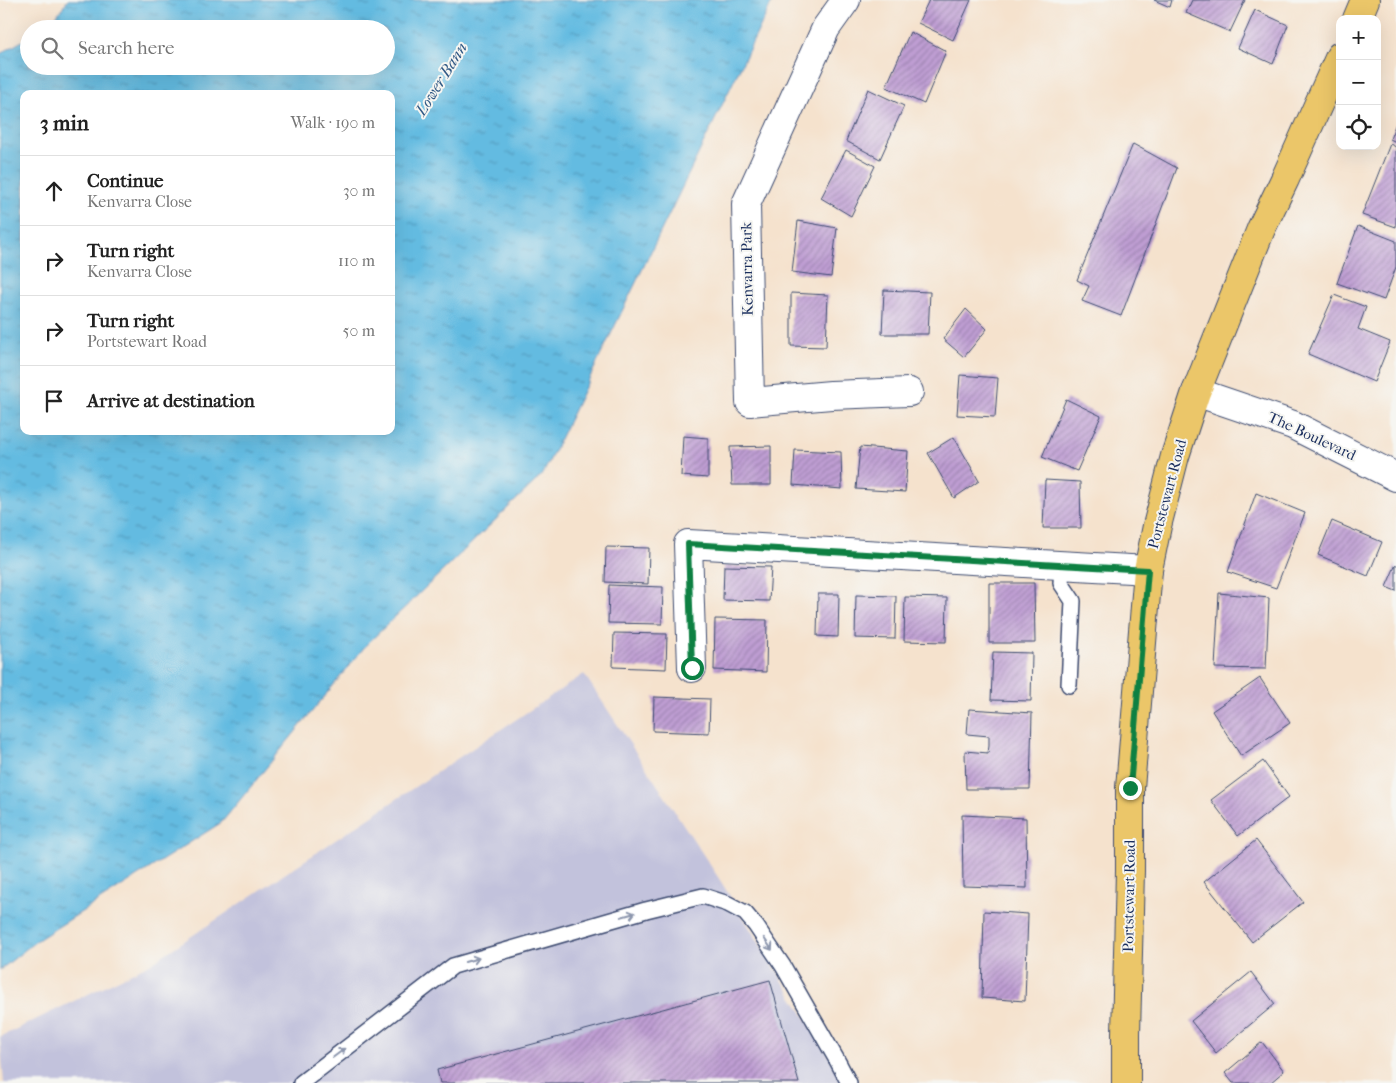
<!DOCTYPE html>
<html lang="en">
<head>
<meta charset="utf-8">
<style>
	body { margin:0; font-family:"IM FELL French Canon",serif; background:#f6f6f6; color:#222 }
	.controls { position:absolute; right:15px; top:15px; display:grid; overflow:hidden; border-radius:10px; box-shadow:0 5px 20px #0002 }
	.controls button { width:45px; height:45px; display:grid; place-items:center; padding:0; border:0; border-bottom:1px solid #e0e0e0; background:#fff; color:#222; font:25px sans-serif }
	.stop { position:absolute; width:15px; height:15px; margin:-11px; border:4px solid #0b8043; border-radius:50%; background:#fff }
	.stop.end { background:#0b8043; border-color:#fff; box-shadow:0 1px 5px #0008 }
	.list { margin:0; padding:0; list-style:none }
	h2 { display:flex; justify-content:space-between; align-items:center; height:65px; margin:0; padding:0 20px; font-size:21px }
	h2 small { font-size:16px; font-weight:400; color:#767676 }
	.list li { display:grid; grid-template-columns:32px 1fr auto; gap:15px; align-items:center; box-sizing:border-box; height:70px; padding:0 20px; border-top:1px solid #e0e0e0 }
	.list b { display:block; font-size:19px; white-space:nowrap }
	.list p { margin:0; font-size:16px; white-space:nowrap; color:#767676 }
	.list em { font-size:16px; font-style:normal; color:#767676 }
	.icon { flex:none; width:28px; height:28px; fill:none; stroke:currentColor; stroke-width:2; stroke-linecap:round; stroke-linejoin:round }
	.map { position:relative; flex:none; width:1396px; height:1083px; overflow:hidden }
	.search { position:absolute; background:#fff; box-shadow:0 5px 20px #0002; left:20px; top:20px; width:375px; height:55px; display:flex; align-items:center; gap:12px; box-sizing:border-box; padding:0 18px; border-radius:28px; color:#767676; font-size:19px }
	.panel { position:absolute; background:#fff; box-shadow:0 5px 20px #0002; left:20px; top:90px; width:375px; height:345px; border-radius:10px }
	.map>svg:first-child { display:block }
</style>
</head>
<body>
<div class="map">
<svg width="1396" height="1083" viewBox="0 0 1396 1083">
	<defs>
		<pattern id="water-ripples" width="26" height="14" patternUnits="userSpaceOnUse" patternTransform="scale(1.25)"><rect width="26" height="14" fill="#64bbe1"/><path d="M2 4q2-2 4 0t4 0M15 11q2-2 4 0t4 0" fill="none" stroke="#5298ba"/></pattern>
		<pattern id="building-hatch" width="6" height="6" patternUnits="userSpaceOnUse" patternTransform="scale(1.25)"><rect width="6" height="6" fill="#bf9ed3"/><path d="M-1 1l2-2M0 6l6-6M5 7l2-2" fill="none" stroke="#9a81ae"/></pattern>
	</defs>
	<rect width="100%" height="100%" fill="#f6f6f2"/>
	<filter id="ink" filterUnits="userSpaceOnUse"><feTurbulence type="fractalNoise" baseFrequency=".02" numOctaves="2"/><feDisplacementMap in="SourceGraphic" scale="10" xChannelSelector="R" yChannelSelector="G"/><feConvolveMatrix kernelMatrix="1 2 1 2 8 2 1 2 1" color-interpolation-filters="sRGB"/></filter>
	<filter id="wash" filterUnits="userSpaceOnUse"><feTurbulence type="fractalNoise" baseFrequency=".0096" numOctaves="4" result="noise"/><feDisplacementMap in="SourceGraphic" scale="20" xChannelSelector="R" yChannelSelector="G"/><feGaussianBlur stdDeviation="1.12" result="paint"/><feColorMatrix in="noise" values="0 0 0 0 0 0 0 0 0 0 0 0 0 0 0 0 0 1.4 0 .05"/><feComposite in="paint" operator="in"/></filter>
	<g filter="url(#wash)">
		<rect width="100%" height="100%" fill="#f5e2cd"/>
		<path fill="#c2c2dc" d="M 584,674 L 718,877 L 846,1083 L 4,1083 L 0,1037 L 150,964 Z"/>
		<path fill="url(#water-ripples)" stroke="#4075a0" fill-rule="evenodd" d="M 68,0 L 773,0 L 543,474 L 367,644 L 222,822 L 36,941 L 0,970 L 0,54 L 29,37 L 29,66 L 386,66 L 386,29 L 42,29 L 52,22 ZM 24,94 L 391,94 L 391,431 L 24,431 Z"/>
		<g id="blocks">
			<path fill="url(#building-hatch)" d="M 929,0 L 971,0 L 953,40 L 918,23 Z
				M 1154,0 L 1172,0 L 1170,7 Z
				M 1192,0 L 1245,0 L 1230,32 L 1186,13 Z
				M 1255,10 L 1288,25 L 1273,64 L 1238,48 Z
				M 910,32 L 946,51 L 924,104 L 886,87 Z
				M 868,89 L 904,106 L 880,159 L 846,141 Z
				M 1396,123 L 1396,142 L 1390,139 Z
				M 1133,144 L 1177,168 L 1121,316 L 1082,301 L 1089,286 L 1077,280 Z
				M 1390,144 L 1396,147 L 1396,227 L 1362,215 Z
				M 846,150 L 875,166 L 851,216 L 821,198 Z
				M 798,221 L 837,228 L 831,277 L 792,272 Z
				M 1358,226 L 1396,241 L 1396,267 L 1384,300 L 1337,283 Z
				M 884,290 L 930,292 L 928,334 L 882,334 Z
				M 791,293 L 828,295 L 826,347 L 791,346 Z
				M 1334,295 L 1366,307 L 1358,329 L 1390,342 L 1374,382 L 1308,354 Z
				M 966,309 L 987,329 L 964,357 L 943,339 Z
				M 960,375 L 998,378 L 995,417 L 957,415 Z
				M 1066,399 L 1101,416 L 1077,471 L 1042,457 Z
				M 683,436 L 708,438 L 708,478 L 681,476 Z
				M 954,437 L 979,481 L 954,498 L 928,453 Z
				M 771,446 L 771,485 L 732,485 L 730,447 Z
				M 860,447 L 908,451 L 905,492 L 856,489 Z
				M 795,450 L 841,452 L 842,489 L 793,485 Z
				M 1045,480 L 1080,482 L 1081,528 L 1043,528 Z
				M 1256,493 L 1305,513 L 1276,588 L 1228,572 Z
				M 1332,521 L 1382,542 L 1368,576 L 1318,555 Z
				M 606,547 L 649,548 L 648,584 L 605,582 Z
				M 1396,564 L 1396,591 L 1386,587 Z
				M 724,566 L 771,567 L 769,601 L 723,600 Z
				M 989,583 L 1034,583 L 1035,643 L 989,643 Z
				M 609,585 L 663,587 L 662,624 L 608,623 Z
				M 1219,593 L 1269,598 L 1266,669 L 1215,668 Z
				M 818,594 L 839,594 L 838,637 L 817,636 Z
				M 856,595 L 896,596 L 895,639 L 855,638 Z
				M 905,597 L 947,598 L 946,642 L 904,641 Z
				M 715,619 L 767,620 L 766,672 L 714,670 Z
				M 614,633 L 667,634 L 666,669 L 613,667 Z
				M 993,652 L 1032,653 L 1031,701 L 991,700 Z
				M 1260,678 L 1290,723 L 1241,756 L 1212,711 Z
				M 654,697 L 710,699 L 709,733 L 653,731 Z
				M 969,709 L 1032,713 L 1030,789 L 966,789 L 965,751 L 988,753 L 989,746 L 989,736 L 967,734 Z
				M 1263,761 L 1289,797 L 1238,836 L 1211,800 Z
				M 962,815 L 1026,818 L 1027,888 L 963,886 Z
				M 1256,840 L 1303,902 L 1252,942 L 1204,882 Z
				M 984,911 L 1028,914 L 1025,1001 L 982,998 Z
				M 1251,972 L 1275,1004 L 1216,1053 L 1191,1021 Z
				M 770,980 L 799,1083 L 440,1083 L 437,1070 Z
				M 1262,1042 L 1284,1071 L 1270,1083 L 1233,1083 L 1225,1073 Z"/>
		</g>
	</g>
	<g filter="url(#ink)">
		<use href="#blocks" fill-opacity="0" stroke="#3c4a6f" stroke-width="1"/>
		<g fill="none" stroke-linecap="round" stroke-linejoin="round">
			<g stroke="#3c4a6f" stroke-width="18">
				<path id="service" d="M 1062,565 L 1061,583 L 1073,601 L 1069,685
					M 301,1083 L 453,966 L 646,910 L 703,896 L 728,904 L 745,913 L 756,926 L 783,966 L 838,1062 L 849,1083"/>
			</g>
			<g stroke="#3c4a6f" stroke-width="30">
				<path id="minor" d="M 846,0 L 826,28 L 746,204 L 750,402 L 831,395 L 909,392
					M 692,668 L 688,544 L 1148,570"/>
			</g>
			<g stroke="#3c4a6f" stroke-width="30">
				<path id="tertiary" d="M 1196,392 L 1293,425 L 1396,477"/>
			</g>
			<g stroke="#3c4a6f" stroke-width="30">
				<path id="primary" d="M 1357,19 L 1365,0
					M 1126,1083 L 1126,1034 L 1130,871 L 1130,788 L 1148,570 L 1157,526 L 1175,456 L 1196,392 L 1261,229 L 1285,179 L 1340,56"/>
			</g>
			<use href="#service" stroke="#fff" stroke-width="15"/>
			<use href="#minor" stroke="#fff" stroke-width="28"/>
			<use href="#tertiary" stroke="#fff" stroke-width="28"/>
			<use href="#primary" stroke="#ebc669" stroke-width="28"/>
		</g>
		<defs><path id="oneway-shaft" d="M-6 0H5M1.5-3L5.5 0L1.5 3" fill="none" stroke-width="1.6" stroke-linecap="round" stroke-linejoin="round" transform="scale(1.25)"/></defs>
		<g stroke="#8d97ae">
			<use href="#oneway-shaft" transform="translate(628 915) rotate(-16)"/>
			<use href="#oneway-shaft" transform="translate(768 944) rotate(56)"/>
			<use href="#oneway-shaft" transform="translate(472 960) rotate(-16)"/>
			<use href="#oneway-shaft" transform="translate(339 1053) rotate(-37)"/>
		</g>
	</g>
	<g fill="none" stroke-linecap="round" stroke-linejoin="round" filter="url(#ink)">
		<path stroke="#0b8043" stroke-width="6" d="M 692,668 L 688,544 L 1148,570 L 1130,788"/>
	</g>
	<g text-anchor="middle" dominant-baseline="central" stroke-width="4" stroke-linejoin="round" paint-order="stroke">
		<g font-size="15" fill="#1b2f5e" stroke="#f6f6f2">
			<text transform="translate(747 269) rotate(-91)">Kenvarra Park</text>
			<text transform="translate(1312 436) rotate(25)">The Boulevard</text>
			<text transform="translate(1167 494) rotate(-75)">Portstewart Road</text>
			<text transform="translate(1129 896) rotate(-89)">Portstewart Road</text>
		</g>
		<g font-size="16" font-style="italic" fill="#315985" stroke="#f6f6f2">
			<text transform="translate(441 79) rotate(-58)">Lower Bann</text>
		</g>
	</g>
</svg>
<div class="controls">
<button>+</button>
<button>−</button>
<button><svg class="icon" aria-label="locate" viewBox="0 0 24 24"><circle cx="12" cy="12" r="6"/><path d="M12 2v4M12 18v4M2 12h4M18 12h4"/></svg></button>
</div>
<div class="stop" style="left:692px;top:668px"></div>
<div class="stop end" style="left:1130px;top:788px"></div>
<div class="search"><svg class="icon" aria-label="search" viewBox="0 0 24 24"><circle cx="10" cy="10" r="6"/><path d="M15 15l6 6"/></svg>Search here</div>
<section class="panel">
<h2>3 min<small>Walk · 190 m</small></h2>
<ul class="list">
<li><svg class="icon" aria-label="ahead" viewBox="0 0 24 24"><path d="M12 20V5M6 11l6-6 6 6"/></svg><div><b>Continue</b><p>Kenvarra Close</p></div><em>30 m</em></li>
<li><svg class="icon" aria-label="right" viewBox="0 0 24 24"><path d="M7 20v-9h11M14 6l5 5-5 5"/></svg><div><b>Turn right</b><p>Kenvarra Close</p></div><em>110 m</em></li>
<li><svg class="icon" aria-label="right" viewBox="0 0 24 24"><path d="M7 20v-9h11M14 6l5 5-5 5"/></svg><div><b>Turn right</b><p>Portstewart Road</p></div><em>50 m</em></li>
<li><svg class="icon" aria-label="arrive" viewBox="0 0 24 24"><path d="M6 21V4h12l-3 4 3 4H6"/></svg><div><b>Arrive at destination</b></div></li>
</ul>
</section>
</div>
</body>
</html>
